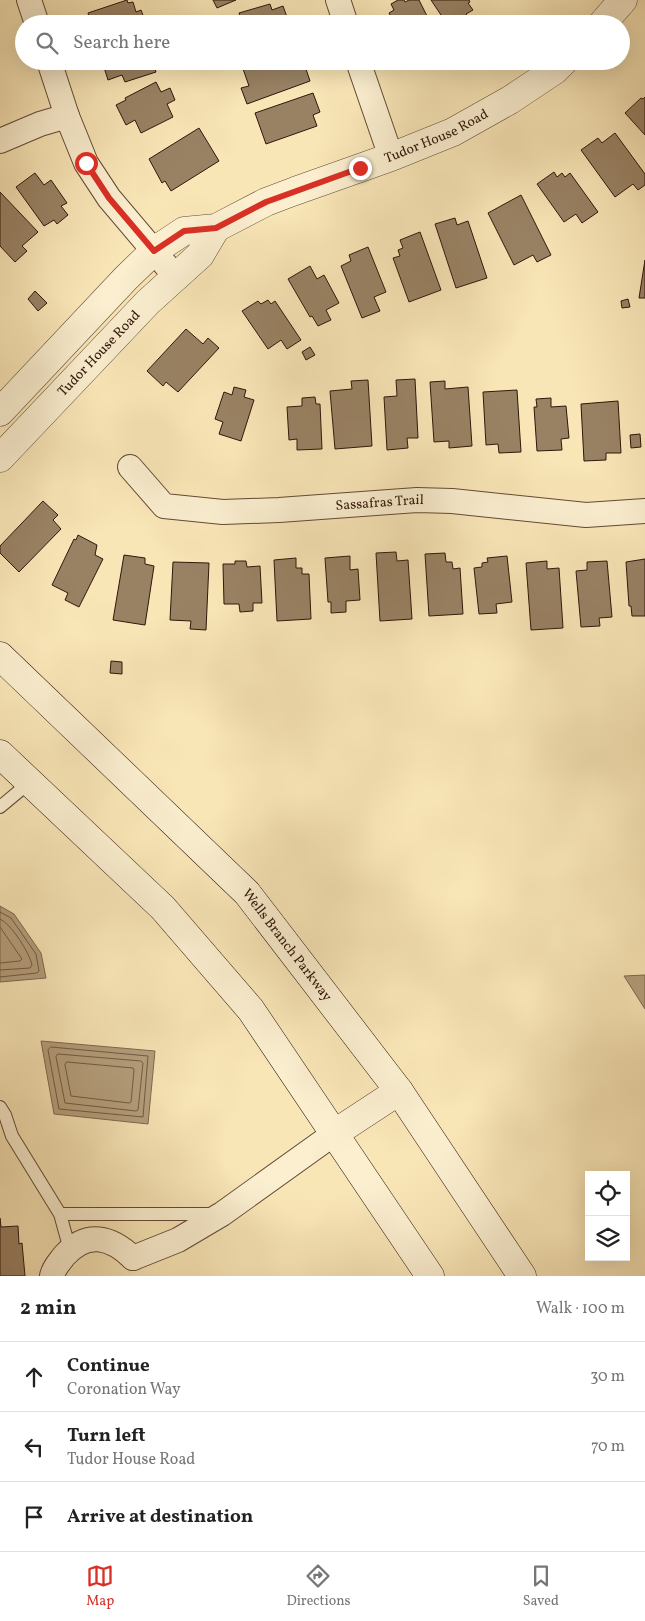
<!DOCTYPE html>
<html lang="en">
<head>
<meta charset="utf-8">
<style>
	body { margin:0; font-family:Vollkorn,serif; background:#f6f6f6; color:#222 }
	.controls { position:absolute; right:15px; bottom:15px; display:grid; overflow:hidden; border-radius:0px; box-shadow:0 5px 20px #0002 }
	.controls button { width:45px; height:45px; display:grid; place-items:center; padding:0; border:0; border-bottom:1px solid #e0e0e0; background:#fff; color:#222; font:25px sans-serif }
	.stop { position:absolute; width:15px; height:15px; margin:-11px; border:4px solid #d93025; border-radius:50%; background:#fff }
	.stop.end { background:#d93025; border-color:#fff; box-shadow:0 1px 5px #0008 }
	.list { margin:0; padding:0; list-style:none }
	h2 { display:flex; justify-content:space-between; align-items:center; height:65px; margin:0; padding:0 20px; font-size:21px }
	h2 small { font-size:16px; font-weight:400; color:#767676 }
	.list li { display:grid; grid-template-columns:32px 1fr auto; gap:15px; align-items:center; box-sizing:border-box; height:70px; padding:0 20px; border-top:1px solid #e0e0e0 }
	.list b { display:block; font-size:19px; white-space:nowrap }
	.list p { margin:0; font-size:16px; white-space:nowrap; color:#767676 }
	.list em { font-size:16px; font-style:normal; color:#767676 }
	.icon { flex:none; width:28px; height:28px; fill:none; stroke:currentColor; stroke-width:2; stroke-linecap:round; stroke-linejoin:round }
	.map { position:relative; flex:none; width:645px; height:1276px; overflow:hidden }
	.search { position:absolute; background:#fff; box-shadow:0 5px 20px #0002; left:15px; right:15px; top:15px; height:55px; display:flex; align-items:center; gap:12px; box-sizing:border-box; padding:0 18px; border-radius:28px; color:#767676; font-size:19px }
	.sheet { height:275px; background:#fff }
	nav { display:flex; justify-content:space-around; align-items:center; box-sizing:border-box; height:70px; border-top:1px solid #e0e0e0; background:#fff; font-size:14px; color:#767676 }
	nav a { display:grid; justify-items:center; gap:2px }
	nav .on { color:#d93025 }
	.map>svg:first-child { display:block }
</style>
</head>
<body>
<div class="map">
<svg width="645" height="1276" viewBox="0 0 645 1276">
	<rect width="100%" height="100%" fill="#f9e6b7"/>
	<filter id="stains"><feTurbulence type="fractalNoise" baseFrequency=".004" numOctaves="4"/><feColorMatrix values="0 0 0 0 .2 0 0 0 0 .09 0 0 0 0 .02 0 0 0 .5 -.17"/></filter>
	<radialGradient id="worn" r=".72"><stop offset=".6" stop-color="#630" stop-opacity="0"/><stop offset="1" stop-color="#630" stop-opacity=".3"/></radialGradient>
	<path fill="#b59f7c" stroke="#80684e" d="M 0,906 L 14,914 L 41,953 L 46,978 L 0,982 Z
		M 645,975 L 645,1009 L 624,976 Z
		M 41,1041 L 155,1051 L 148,1124 L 54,1114 Z"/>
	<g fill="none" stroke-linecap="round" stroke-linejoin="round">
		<path stroke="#725a43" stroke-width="1" d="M 0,912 L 11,918 L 36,954 L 39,971 L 37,973 L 0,977
			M 0,919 C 12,925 29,952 32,965 L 30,968 L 0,970
			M 0,927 L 22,959 L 20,961 L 0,963
			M 51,1047 L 148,1056 L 143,1117 L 59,1109 L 48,1050 Z
			M 58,1054 L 141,1061 L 143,1063 L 138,1110 L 136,1111 L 65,1103 L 56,1057 Z
			M 67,1062 L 133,1068 L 134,1070 L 131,1102 L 129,1103 L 71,1096 L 65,1065 Z"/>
	</g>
	<path fill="#998264" stroke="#30160a" d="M 127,0 L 128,3 L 133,2 L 136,12 L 141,10 L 146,23 L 91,24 L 88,13 Z
		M 213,0 L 236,0 L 217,8 Z
		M 398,0 L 404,0 L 405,2 L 409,0 L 419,0 L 431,24 L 395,24 L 389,13 L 394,10 L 391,4 Z
		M 431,0 L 469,0 L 470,2 L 468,3 L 473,10 L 466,14 L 472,24 L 447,24 Z
		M 270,4 L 272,10 L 283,6 L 287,17 L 289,16 L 292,24 L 243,24 L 239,13 Z
		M 102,61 L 152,61 L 156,72 L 125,82 L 122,75 L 108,80 Z
		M 255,61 L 302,61 L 302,64 L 304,63 L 310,81 L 247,104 L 241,88 L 249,86 L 242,66 Z
		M 156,82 L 161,92 L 170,88 L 175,100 L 167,104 L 173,117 L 141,133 L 135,120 L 126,125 L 116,105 L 126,100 L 125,98 Z
		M 313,93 L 320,112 L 313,115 L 317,126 L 266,144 L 255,113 Z
		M 645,97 L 645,135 L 625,113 L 641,98 L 643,99 Z
		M 199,128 L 219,161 L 171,191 L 165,181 L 162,183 L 149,159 Z
		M 615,133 L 645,174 L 645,185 L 638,190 L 633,184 L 615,197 L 581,150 L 598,138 L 602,143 Z
		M 554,172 L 557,177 L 562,173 L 565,177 L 570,173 L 598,212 L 582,223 L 576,214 L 564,222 L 537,184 Z
		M 35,173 L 44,185 L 51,180 L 67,203 L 61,206 L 68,215 L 57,224 L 54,220 L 44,226 L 16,187 Z
		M 0,192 L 38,232 L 22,246 L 27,251 L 15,262 L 0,246 Z
		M 521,195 L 551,255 L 537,262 L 533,255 L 514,265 L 488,213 Z
		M 455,218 L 457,225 L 468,221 L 487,278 L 456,288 L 435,224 Z
		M 420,232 L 441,290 L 409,302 L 393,258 L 400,256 L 398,250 L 403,248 L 400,240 Z
		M 368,247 L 386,292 L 374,297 L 380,311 L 362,318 L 341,266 L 351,261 L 349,255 Z
		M 645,260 L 645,298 L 639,298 Z
		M 310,266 L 317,279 L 324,275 L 339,303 L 326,310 L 331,320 L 318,326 L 312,316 L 310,317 L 288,279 Z
		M 35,291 L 47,303 L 38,311 L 28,299 Z
		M 628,299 L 630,307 L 622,308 L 621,301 Z
		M 268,300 L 271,304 L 275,301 L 301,340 L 287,349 L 281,340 L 268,349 L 242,311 L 258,301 L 261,304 Z
		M 186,329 L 203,344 L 208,338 L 219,348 L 178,392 L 166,382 L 163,386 L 147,371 Z
		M 310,347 L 315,355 L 306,360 L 302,352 Z
		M 415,379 L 418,438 L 407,438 L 408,448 L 387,450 L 384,397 L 397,396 L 396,380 Z
		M 368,380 L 372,446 L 335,449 L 330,391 L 352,389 L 351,381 Z
		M 445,381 L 445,389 L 468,387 L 472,446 L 449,448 L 449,441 L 434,442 L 430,382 Z
		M 234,387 L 246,390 L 244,397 L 254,400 L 241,441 L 219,434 L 223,422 L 215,419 L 224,392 L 232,395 Z
		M 517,390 L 521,452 L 499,453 L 498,444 L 486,445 L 483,392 Z
		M 315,397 L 316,404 L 320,404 L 322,449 L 297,450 L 297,439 L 289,440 L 287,407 L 302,406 L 302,398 Z
		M 551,398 L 551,407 L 566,406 L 569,438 L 561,439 L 562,450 L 537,451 L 534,407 L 537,407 L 536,399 Z
		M 618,401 L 621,453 L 606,453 L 606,460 L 584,461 L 581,404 Z
		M 640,434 L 641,447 L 631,448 L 630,435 Z
		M 43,501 L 58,515 L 53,520 L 61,529 L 19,572 L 0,553 L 0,546 Z
		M 78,535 L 97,545 L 95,555 L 103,559 L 79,607 L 65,600 L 68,593 L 52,585 L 74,539 L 76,540 Z
		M 396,552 L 397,561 L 408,560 L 412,619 L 380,621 L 376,553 Z
		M 445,553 L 446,562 L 452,562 L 453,569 L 460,568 L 463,614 L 429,616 L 425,554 Z
		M 124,555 L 145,558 L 145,564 L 154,566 L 145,625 L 113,620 Z
		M 350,556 L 350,570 L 358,569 L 360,600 L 346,601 L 346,612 L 331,613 L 331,602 L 328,602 L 325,558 Z
		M 507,556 L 512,602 L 496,604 L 497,613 L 479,614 L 474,568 L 482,567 L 482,563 L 488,562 L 487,558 Z
		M 296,558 L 296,568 L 302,568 L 302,574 L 309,574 L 311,619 L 277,621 L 274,560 Z
		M 645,559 L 645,616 L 632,616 L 631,606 L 629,606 L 626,562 Z
		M 235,561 L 246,561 L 247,567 L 260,566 L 262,603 L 253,603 L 253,611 L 240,612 L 239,604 L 224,604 L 223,564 L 235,564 Z
		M 547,561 L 547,569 L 559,568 L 563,628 L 531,630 L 526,563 Z
		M 607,561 L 612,617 L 599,618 L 600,626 L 581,627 L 576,571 L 587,570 L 587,562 Z
		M 173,562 L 209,563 L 206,630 L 190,629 L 191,621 L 170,620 Z
		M 111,661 L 122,662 L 122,674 L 110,673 Z
		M 0,1218 L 1,1227 L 18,1226 L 19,1244 L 22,1243 L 25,1276 L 0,1276 Z"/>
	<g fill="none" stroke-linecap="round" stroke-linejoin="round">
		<g stroke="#624a35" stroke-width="14">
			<path id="service" d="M 0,807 L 30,782
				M 0,1107 L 5,1115 L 12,1136 L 60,1214 L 70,1250
				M 60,1214 L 214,1214"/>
		</g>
		<g stroke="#624a35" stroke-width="26">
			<g id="minor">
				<path d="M 29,0 L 37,24"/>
				<path d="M 338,0 L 346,24"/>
				<path d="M 49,61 L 67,116 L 86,163 L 109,198 L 175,276"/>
				<path d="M 358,61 L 391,157"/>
				<path d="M 0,141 L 40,124 L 67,116"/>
				<path id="s1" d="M 130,467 L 164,506 L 223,512 L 279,510 L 417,500 L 452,501 L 586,515 L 645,511"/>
				<path d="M 133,1258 L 178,1240 L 222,1214 L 335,1133"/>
				<path d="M 52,1276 C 54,1267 59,1263 64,1256 C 87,1230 111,1237 133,1258"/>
			</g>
		</g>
		<g stroke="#624a35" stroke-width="29">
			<g id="tertiary">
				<path d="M 602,24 L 623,0"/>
				<path id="s2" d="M 0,412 L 126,278 L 154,251 L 184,231 L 216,228 L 266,202 L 295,191 L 391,157 L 453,132 L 510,100 L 555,70 L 564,61"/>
				<path id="s3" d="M 0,458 L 148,302 L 200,255 L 216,228"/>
			</g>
		</g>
		<g stroke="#30160a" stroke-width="29">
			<g id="secondary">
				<path id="s4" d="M 0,656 L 247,893 L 399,1091 L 522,1276"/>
				<path d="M 0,754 L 163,908 L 251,1010 L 430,1276"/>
				<path d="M 335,1133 L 399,1091"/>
			</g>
		</g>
		<use href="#service" stroke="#fbefd0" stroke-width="12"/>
		<use href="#minor" stroke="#fbefd0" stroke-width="24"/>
		<use href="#tertiary" stroke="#fbefd0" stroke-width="28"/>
		<use href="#secondary" stroke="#fbefd0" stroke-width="28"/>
	</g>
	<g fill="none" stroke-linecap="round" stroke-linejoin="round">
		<path stroke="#d93025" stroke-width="6" d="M 86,163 L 109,198 L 154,251 L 184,231 L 216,228 L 266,202 L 360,168"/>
	</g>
	<g text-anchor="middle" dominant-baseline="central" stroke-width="4" stroke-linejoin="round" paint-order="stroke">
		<g font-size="14" fill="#30160a" stroke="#fbefd0">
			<text stroke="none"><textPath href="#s2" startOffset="530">Tudor House Road</textPath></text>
			<text stroke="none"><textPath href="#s3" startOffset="144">Tudor House Road</textPath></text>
			<text stroke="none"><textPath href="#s1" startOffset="268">Sassafras Trail</textPath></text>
			<text stroke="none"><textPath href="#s4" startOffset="408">Wells Branch Parkway</textPath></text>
		</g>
	</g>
	<rect width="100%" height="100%" filter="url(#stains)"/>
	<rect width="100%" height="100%" fill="url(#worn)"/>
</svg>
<div class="controls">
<button><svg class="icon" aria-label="locate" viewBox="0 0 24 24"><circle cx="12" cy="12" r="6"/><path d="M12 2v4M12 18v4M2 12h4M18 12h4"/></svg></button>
<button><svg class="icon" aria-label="layers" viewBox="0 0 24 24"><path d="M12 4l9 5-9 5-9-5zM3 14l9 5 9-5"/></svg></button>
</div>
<div class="stop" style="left:86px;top:163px"></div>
<div class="stop end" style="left:360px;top:168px"></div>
<div class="search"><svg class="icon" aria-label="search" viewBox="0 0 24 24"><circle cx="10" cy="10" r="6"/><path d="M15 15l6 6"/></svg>Search here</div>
</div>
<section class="sheet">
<h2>2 min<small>Walk · 100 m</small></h2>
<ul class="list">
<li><svg class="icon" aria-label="ahead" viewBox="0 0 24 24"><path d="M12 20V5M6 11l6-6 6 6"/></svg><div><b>Continue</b><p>Coronation Way</p></div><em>30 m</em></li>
<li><svg class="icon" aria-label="left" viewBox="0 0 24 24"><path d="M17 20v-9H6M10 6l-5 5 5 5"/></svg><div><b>Turn left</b><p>Tudor House Road</p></div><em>70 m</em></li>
<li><svg class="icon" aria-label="arrive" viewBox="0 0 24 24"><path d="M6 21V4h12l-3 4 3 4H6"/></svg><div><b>Arrive at destination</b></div></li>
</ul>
</section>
<nav>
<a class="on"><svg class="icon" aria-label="map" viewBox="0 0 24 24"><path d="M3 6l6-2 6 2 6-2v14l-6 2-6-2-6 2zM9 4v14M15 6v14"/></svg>Map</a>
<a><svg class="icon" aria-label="directions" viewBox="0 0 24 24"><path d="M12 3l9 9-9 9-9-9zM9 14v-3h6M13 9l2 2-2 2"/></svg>Directions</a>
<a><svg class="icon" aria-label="saved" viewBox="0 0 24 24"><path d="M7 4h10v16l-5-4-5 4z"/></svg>Saved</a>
</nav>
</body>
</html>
